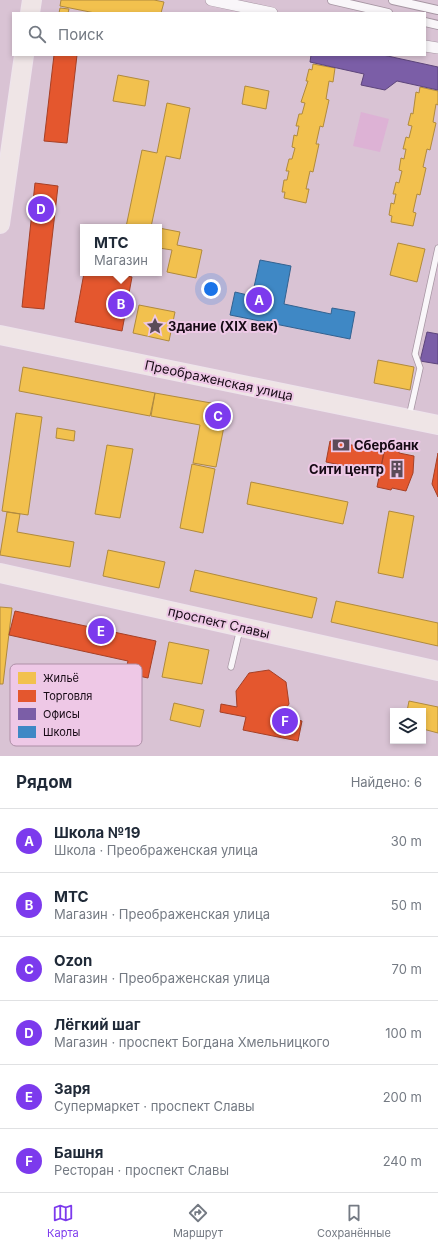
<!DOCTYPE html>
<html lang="ru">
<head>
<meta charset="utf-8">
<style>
	body { margin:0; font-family:Inter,sans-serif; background:#f6f6f7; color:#1f2937 }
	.controls { position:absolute; right:12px; bottom:12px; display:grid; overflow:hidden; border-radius:0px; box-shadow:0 2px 6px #0003 }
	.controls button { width:36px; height:36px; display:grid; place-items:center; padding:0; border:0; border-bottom:1px solid #e0e1e3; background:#fff; color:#1f2937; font:20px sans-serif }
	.you { position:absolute; left:211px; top:289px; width:14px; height:14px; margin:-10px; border:3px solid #fff; border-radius:50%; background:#1a73e8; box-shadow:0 0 0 6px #1a73e833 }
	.badge { display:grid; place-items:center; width:26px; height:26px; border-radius:50%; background:#7c3aed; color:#fff; font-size:13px; font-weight:700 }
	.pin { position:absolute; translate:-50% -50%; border:2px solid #fff; box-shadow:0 1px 4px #0006 }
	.popup { position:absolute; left:80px; top:224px; width:82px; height:52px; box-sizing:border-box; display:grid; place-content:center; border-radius:0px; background:#fff; filter:drop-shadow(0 1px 3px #0005); font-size:13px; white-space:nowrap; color:#747a83 }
	.popup b { font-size:15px; color:#1f2937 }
	.popup::after { content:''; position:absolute; left:50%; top:100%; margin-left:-8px; border:8px solid transparent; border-top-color:#fff }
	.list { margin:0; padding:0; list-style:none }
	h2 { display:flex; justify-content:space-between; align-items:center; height:52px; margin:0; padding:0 16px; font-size:17px }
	h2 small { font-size:13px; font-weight:400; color:#747a83 }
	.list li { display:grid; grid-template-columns:26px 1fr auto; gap:12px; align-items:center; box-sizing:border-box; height:64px; padding:0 16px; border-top:1px solid #e0e1e3 }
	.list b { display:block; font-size:15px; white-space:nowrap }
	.list p { margin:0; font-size:13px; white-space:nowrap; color:#747a83 }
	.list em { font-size:13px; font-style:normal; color:#747a83 }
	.icon { flex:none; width:22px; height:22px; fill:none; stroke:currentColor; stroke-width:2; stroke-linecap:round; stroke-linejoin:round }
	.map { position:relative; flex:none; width:438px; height:756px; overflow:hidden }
	.search { position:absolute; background:#fff; box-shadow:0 2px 6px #0003; left:12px; right:12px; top:12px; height:44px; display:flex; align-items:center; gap:10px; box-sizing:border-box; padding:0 14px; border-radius:0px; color:#747a83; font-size:15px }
	.sheet { height:436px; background:#fff }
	nav { display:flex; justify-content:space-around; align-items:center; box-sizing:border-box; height:56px; border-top:1px solid #e0e1e3; background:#fff; font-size:11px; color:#747a83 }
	nav a { display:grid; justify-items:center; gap:2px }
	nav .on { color:#7c3aed }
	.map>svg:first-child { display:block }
</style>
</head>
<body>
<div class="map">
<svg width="438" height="756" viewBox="0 0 438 756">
	<rect width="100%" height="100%" fill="#d9c3d4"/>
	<path fill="#ddb2d5" d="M 361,112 L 389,119 L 380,152 L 353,146 Z"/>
	<path fill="#f2c14e" stroke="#b08a3d" d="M 61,0 L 154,0 L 164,2 L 161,13 L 95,13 L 60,6 Z
		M 60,8 L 69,9 L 68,13 L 59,13 Z
		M 313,64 L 335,68 L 333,82 L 329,81 L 326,99 L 329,100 L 323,127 L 320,126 L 316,144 L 319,144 L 313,172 L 310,171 L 306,189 L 309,189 L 306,203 L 284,198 L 285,192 L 282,192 L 284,180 L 287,180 L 289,171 L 286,171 L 289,159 L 292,159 L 295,148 L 292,147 L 294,135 L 297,136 L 299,126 L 296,126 L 299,114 L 302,114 L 305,103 L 301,102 L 308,81 L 306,81 L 309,69 L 312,70 Z
		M 118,75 L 149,81 L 145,106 L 113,101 Z
		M 245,86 L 269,91 L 266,109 L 242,104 Z
		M 420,87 L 438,91 L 438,105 L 436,104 L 433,122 L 436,123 L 430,150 L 427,149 L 423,167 L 426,168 L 420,195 L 417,194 L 413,212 L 416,213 L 413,226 L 391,222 L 392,216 L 389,215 L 391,203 L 394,204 L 396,194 L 393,194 L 396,182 L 399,183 L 402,171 L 399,170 L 401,158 L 404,159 L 406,149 L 403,149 L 406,137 L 409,138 L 412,126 L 408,125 L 411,113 L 413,114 L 416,92 L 419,93 Z
		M 167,103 L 190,108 L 180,159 L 166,156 L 151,227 L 153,227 L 126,227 L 142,150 L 157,153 Z
		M 159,228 L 180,232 L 177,245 L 202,250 L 196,278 L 167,272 L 172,250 L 159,248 Z
		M 398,243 L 425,249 L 417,282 L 390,275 Z
		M 139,305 L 175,312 L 169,341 L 133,333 Z
		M 378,360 L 414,367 L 410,390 L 374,383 Z
		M 23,367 L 155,393 L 150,416 L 19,391 Z
		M 155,393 L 228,406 L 216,467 L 193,463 L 200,425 L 151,416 Z
		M 16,413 L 42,417 L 28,515 L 2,511 Z
		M 57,428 L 75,431 L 74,441 L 56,438 Z
		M 107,445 L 133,449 L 120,518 L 95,514 Z
		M 192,464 L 215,469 L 203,533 L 180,528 Z
		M 251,482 L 348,502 L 343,524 L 247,504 Z
		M 389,511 L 414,516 L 403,578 L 378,573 Z
		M 7,512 L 20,514 L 17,532 L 74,542 L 70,567 L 0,555 Z
		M 108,550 L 165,562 L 159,588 L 103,576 Z
		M 195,570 L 317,598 L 312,618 L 190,591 Z
		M 336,601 L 438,623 L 438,646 L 331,622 Z
		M 0,607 L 12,608 L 3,684 L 0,684 Z
		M 169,642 L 209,650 L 202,684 L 162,677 Z
		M 78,677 L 117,685 L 113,706 L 73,697 Z
		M 409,701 L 438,707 L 438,733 L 423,729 L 423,711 L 407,711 Z
		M 174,703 L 204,710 L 200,727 L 170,720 Z"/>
	<path fill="#e4572e" stroke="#a64026" d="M 54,55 L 77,55 L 67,143 L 44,141 Z
		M 35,183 L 58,186 L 44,309 L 22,307 Z
		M 84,273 L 112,273 L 132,277 L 122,331 L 75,322 Z
		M 330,441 L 384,451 L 380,473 L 326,462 Z
		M 390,443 L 399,445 L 399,453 L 414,456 L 413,473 L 406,491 L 392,488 L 391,490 L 377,487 L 385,448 Z
		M 438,453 L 438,497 L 432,484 Z
		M 15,611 L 156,641 L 148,678 L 125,673 L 128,661 L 9,635 Z
		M 269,670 L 286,682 L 289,704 L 281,716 L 302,721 L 298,741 L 243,730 L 246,717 L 220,712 L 221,704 L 237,707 L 236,691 L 249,673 Z"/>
	<path fill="#7b5ea7" stroke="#5d457b" d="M 311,55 L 383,55 L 438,67 L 438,90 L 397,81 L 385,90 L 361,85 L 364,74 L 310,62 Z
		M 427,332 L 438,334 L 438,364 L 420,361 Z"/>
	<path fill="#3f88c5" stroke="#336290" d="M 260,260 L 291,266 L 284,304 L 331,314 L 332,308 L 355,312 L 350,339 L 230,315 L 235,292 L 252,296 Z"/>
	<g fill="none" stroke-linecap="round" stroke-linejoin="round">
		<g stroke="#a796a3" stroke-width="7">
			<path id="service" d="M 409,417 L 420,368 L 415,354 L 438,248
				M 231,667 L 240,629"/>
		</g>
		<g stroke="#a796a3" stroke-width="10">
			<path id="pedestrian" d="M 332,0 L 388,13
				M 393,0 L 438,10
				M 425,22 L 438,25"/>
		</g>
		<g stroke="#a796a3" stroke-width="12">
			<path id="minor" d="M 211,0 L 272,13
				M 425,46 L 438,48"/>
		</g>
		<g stroke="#eee4ec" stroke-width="20">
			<path id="primary" d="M 30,13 L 32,0
				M 0,224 L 24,55
				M 0,335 L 438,425
				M 0,573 L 438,671"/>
		</g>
		<use href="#service" stroke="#f9f6f9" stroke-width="5.5"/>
		<use href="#pedestrian" stroke="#f9f6f9" stroke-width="8"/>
		<use href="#minor" stroke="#f9f6f9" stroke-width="11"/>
		<use href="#primary" stroke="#efe5e6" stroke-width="18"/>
	</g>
	<defs>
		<g id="sight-bare" transform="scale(1.38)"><path d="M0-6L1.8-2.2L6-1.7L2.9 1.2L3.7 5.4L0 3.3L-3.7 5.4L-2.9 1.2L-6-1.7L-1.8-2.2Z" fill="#5b4b58" stroke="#eec8e6" stroke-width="2.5" paint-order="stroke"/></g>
		<g id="bank-bare" transform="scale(1.38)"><path d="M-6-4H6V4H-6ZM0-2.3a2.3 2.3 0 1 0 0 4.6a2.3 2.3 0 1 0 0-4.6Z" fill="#5b4b58" stroke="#eec8e6" stroke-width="2.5" paint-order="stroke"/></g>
		<g id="building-bare" transform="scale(1.38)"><path d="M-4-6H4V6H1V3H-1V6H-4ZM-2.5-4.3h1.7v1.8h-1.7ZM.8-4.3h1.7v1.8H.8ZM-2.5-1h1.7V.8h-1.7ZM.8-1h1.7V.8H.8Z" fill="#5b4b58" stroke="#eec8e6" stroke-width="2.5" paint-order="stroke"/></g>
	</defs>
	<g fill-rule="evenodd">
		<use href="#sight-bare" x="155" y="326"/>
		<use href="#bank-bare" x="341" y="445"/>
		<use href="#building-bare" x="397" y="469"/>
	</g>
	<g text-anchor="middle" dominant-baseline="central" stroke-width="4" stroke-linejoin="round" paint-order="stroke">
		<g font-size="13" font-weight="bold" fill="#170a15" stroke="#eec8e6" text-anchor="start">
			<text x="168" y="326">Здание (XIX век)</text>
			<text x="354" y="445">Сбербанк</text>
			<text x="384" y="469" text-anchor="end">Сити центр</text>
		</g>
		<g font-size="13" fill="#170a15" stroke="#eec8e6">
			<text transform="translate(219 380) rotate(12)">Преображенская улица</text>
			<text transform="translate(219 622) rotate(13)">проспект Славы</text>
		</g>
	</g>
	<rect x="10" y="664" width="132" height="82" rx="6" fill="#eec8e6" stroke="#ae8fa7" stroke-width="1"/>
	<rect x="18" y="672" width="18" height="12" fill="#f2c14e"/>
	<rect x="18" y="690" width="18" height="12" fill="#e4572e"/>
	<rect x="18" y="708" width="18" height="12" fill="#7b5ea7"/>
	<rect x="18" y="726" width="18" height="12" fill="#3f88c5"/>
	<g font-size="11" fill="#170a15">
		<text x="43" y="682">Жильё</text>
		<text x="43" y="700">Торговля</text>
		<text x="43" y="718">Офисы</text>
		<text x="43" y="736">Школы</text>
	</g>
</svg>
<div class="controls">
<button><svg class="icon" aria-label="layers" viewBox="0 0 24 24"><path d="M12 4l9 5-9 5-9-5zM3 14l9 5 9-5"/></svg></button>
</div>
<div class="you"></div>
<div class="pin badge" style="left:259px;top:300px">A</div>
<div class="pin badge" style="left:121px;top:304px">B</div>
<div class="popup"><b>МТС</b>Магазин</div>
<div class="pin badge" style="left:218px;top:416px">C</div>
<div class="pin badge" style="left:41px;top:209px">D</div>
<div class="pin badge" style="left:101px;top:631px">E</div>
<div class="pin badge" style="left:285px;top:721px">F</div>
<div class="search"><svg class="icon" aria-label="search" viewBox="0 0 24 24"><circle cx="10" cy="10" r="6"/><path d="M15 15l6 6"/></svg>Поиск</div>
</div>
<section class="sheet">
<h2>Рядом<small>Найдено: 6</small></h2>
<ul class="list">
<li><span class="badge">A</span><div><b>Школа №19</b><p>Школа · Преображенская улица</p></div><em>30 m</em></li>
<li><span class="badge">B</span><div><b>МТС</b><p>Магазин · Преображенская улица</p></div><em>50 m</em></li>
<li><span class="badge">C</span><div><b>Ozon</b><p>Магазин · Преображенская улица</p></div><em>70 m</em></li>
<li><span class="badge">D</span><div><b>Лёгкий шаг</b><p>Магазин · проспект Богдана Хмельницкого</p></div><em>100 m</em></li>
<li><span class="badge">E</span><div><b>Заря</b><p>Супермаркет · проспект Славы</p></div><em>200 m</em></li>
<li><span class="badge">F</span><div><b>Башня</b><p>Ресторан · проспект Славы</p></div><em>240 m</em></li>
</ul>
</section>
<nav>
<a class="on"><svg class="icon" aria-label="map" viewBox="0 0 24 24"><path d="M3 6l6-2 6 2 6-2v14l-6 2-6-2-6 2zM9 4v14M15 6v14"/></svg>Карта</a>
<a><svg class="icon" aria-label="directions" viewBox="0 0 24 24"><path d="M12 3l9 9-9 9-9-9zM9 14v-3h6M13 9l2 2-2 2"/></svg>Маршрут</a>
<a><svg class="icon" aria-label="saved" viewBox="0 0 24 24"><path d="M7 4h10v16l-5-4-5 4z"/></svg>Сохранённые</a>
</nav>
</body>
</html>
